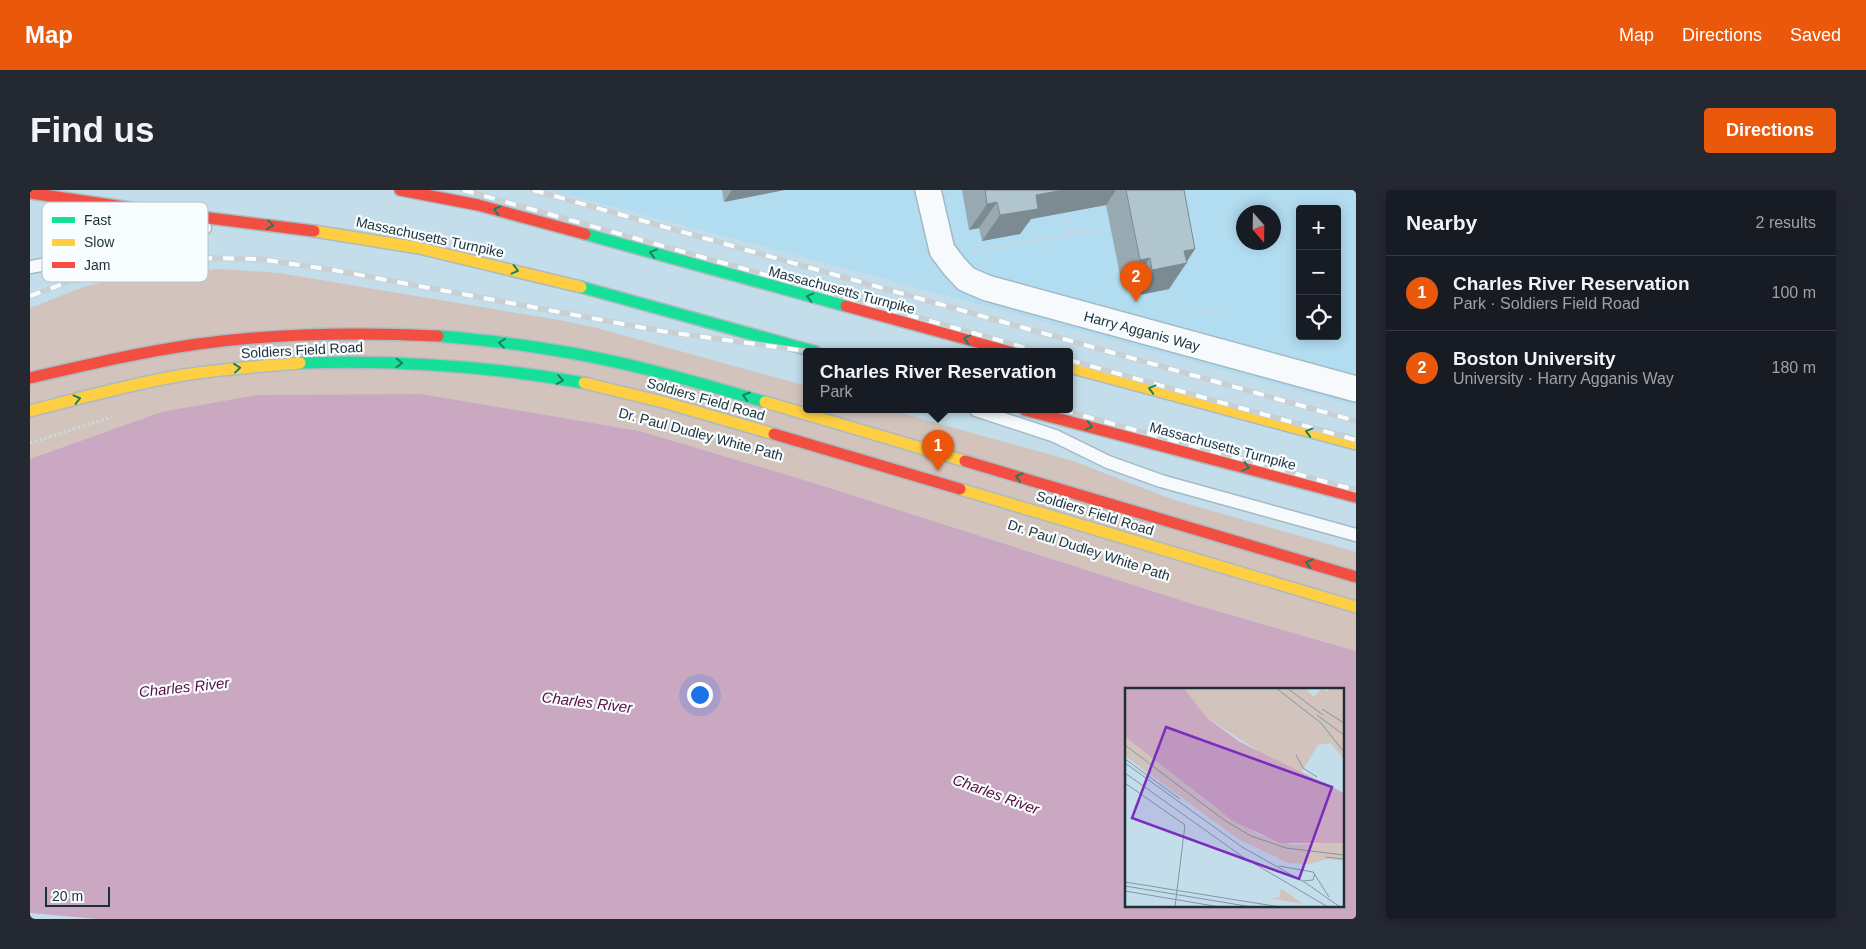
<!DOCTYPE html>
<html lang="en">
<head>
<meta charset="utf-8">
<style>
	body { margin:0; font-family:Arial,sans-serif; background:#242831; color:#f1f3f6 }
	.controls { position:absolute; right:15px; top:15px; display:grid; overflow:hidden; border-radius:5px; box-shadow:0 2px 12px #0003 }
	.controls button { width:45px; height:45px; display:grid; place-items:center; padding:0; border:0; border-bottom:1px solid #363941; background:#171b24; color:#f1f3f6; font:25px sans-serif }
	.compass { position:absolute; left:1206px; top:15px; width:45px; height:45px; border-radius:50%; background:#171b24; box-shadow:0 2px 12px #0003; rotate:160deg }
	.scale { position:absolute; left:15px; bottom:12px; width:65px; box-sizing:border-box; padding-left:5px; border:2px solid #1d3038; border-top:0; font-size:14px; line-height:18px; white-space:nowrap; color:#1d3038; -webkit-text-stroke:4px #f8fdff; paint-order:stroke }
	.you { position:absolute; left:669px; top:504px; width:18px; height:18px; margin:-12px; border:4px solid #fff; border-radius:50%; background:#1a73e8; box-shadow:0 0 0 8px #1a73e833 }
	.badge { display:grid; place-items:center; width:32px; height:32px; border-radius:50%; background:#ea580c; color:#fff; font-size:16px; font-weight:700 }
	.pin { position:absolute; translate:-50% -41px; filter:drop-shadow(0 1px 2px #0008) }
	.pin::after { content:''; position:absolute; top:26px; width:18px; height:15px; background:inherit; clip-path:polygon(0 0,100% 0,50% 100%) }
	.popup { position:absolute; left:773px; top:158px; width:270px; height:65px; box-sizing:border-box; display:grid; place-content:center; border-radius:5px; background:#171b24; filter:drop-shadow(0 1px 4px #0005); font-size:16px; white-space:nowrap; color:#9ea1a6 }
	.popup b { font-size:19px; color:#f1f3f6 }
	.popup::after { content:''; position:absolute; left:50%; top:100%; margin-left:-10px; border:10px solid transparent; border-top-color:#171b24 }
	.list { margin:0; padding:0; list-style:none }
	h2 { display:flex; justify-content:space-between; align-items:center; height:65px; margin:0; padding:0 20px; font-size:21px }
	h2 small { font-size:16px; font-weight:400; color:#9ea1a6 }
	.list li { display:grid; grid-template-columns:32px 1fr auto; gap:15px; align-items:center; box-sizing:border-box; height:75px; padding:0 20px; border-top:1px solid #363941 }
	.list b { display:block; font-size:19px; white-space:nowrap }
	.list p { margin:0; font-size:16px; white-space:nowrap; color:#9ea1a6 }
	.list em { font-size:16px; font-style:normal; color:#9ea1a6 }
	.icon { flex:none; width:28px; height:28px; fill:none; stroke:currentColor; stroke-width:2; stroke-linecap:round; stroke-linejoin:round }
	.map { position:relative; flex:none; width:1326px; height:729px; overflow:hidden; border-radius:5px }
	header { display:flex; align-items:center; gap:30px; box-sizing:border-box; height:70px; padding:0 25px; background:#ea580c; color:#fff }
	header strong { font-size:24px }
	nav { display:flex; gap:28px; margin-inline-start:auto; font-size:18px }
	.intro { display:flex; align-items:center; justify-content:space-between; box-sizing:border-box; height:120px; padding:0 30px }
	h1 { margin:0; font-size:35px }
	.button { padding:12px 22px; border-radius:5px; background:#ea580c; color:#fff; font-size:18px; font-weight:700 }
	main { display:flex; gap:30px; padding:0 30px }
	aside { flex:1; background:#171b24; border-radius:5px; box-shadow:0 2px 12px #0003 }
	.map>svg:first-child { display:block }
</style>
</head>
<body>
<header>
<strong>Map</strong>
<nav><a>Map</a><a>Directions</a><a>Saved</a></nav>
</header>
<div class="intro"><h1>Find us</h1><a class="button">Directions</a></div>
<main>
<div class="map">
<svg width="1326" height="729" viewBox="0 0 1326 729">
	<rect width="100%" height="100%" fill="#c3ddea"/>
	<path fill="#b2dcf0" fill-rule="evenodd" d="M 520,0 L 1326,0 L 1326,216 L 815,78 ZM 1270,19 L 1307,19 L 1307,146 L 1270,146 ZM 1214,22 L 1244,22 L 1244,52 L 1214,52 Z"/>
	<path fill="#d2c4bd" d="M 190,79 L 249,83 L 529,130 L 563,137 L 777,196 L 777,220 L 860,220 L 1043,271 L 1144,310 L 1326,362 L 1326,461 L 1163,414 L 781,292 L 610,241 L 392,204 L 131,222 L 0,269 L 0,118 L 56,96 L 117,84 Z"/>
	<path fill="#cba8c1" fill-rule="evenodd" d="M 392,204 L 610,241 L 781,292 L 1163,414 L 1326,461 L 1326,729 L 68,729 L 0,723 L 0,269 L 131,222 L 227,205 ZM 1096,499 L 1312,499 L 1312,715 L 1096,715 Z"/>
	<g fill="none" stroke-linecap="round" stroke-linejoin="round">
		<g stroke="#a4b9c3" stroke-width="15">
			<path id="lane" d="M 0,77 L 71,64 L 152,40 L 175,38
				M 946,220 L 1025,246 L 1078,272 L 1131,291 L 1326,345"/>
		</g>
		<g stroke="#a4b9c3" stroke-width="28">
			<path id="street" d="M 898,0 L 912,60 L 924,76 L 936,89 L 957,98 L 1326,199"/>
		</g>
		<g stroke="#acbac1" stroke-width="14">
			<path id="fast" d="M 555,44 L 816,116
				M 551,97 L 786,162
				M 408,146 C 445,149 481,153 517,159 C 591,170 663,191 735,212
				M 270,173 C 366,170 460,176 554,193"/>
		</g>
		<g stroke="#acbac1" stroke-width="14">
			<path id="slow" d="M 284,41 L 389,58 L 551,97
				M 1039,177 L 1326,254
				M 554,193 L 633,212 L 744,244
				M 735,212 L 935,271
				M 0,221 C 50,208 101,194 153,185 C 192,179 231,176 270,173
				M 930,299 L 1326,417"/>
		</g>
		<g stroke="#acbac1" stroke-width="14">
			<path id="jam" d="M 370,0 L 448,15 L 555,44
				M 0,3 L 114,20 L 284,41
				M 816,116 L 984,162
				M 0,188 C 56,175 111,162 168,154 C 248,143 328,142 408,146
				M 995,220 L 1326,307
				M 744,244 L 930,299
				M 935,271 L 1326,387"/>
		</g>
		<path stroke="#cfd7dc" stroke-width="3" stroke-dasharray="2.5 2.5" stroke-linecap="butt" d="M 1036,22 L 1040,45
			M 943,62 L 1080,37
			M 1151,126 L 1187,118
			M 0,253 L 82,227"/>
		<use href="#lane" stroke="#f6fafc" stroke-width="12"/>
		<use href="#street" stroke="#f6fafc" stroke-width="25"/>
		<use href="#fast" stroke="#16e098" stroke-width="11"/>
		<use href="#slow" stroke="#ffcf43" stroke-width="11"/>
		<use href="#jam" stroke="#f24e42" stroke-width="11"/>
		<g stroke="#c9d0d4" stroke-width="5.5">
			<path id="rail" d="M 433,0 L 1011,162
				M 503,0 L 1326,231
				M 0,106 L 46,89 L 108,76 L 175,68 L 229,69 L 303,80 L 631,141 L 782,162
				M 1039,170 L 1326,250
				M 1032,220 L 1326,300"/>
		</g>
		<use href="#rail" stroke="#f8fdff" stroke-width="4" stroke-dasharray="11" stroke-linecap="butt"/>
	</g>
	<path fill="#98a9b2" d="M 692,0 L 754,0 L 694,12 Z
		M 932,0 L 1154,0 L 1157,73 L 1139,99 L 1104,106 L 1102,94 L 1092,95 L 1076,15 L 1001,29 L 990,44 L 952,51 L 949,38 L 939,40 Z"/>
	<path fill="#7c8a91" d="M 702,0 L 754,0 L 694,12 Z
		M 1034,0 L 1086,0 L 1076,15 L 1001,29 L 990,44 L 952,51 L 970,25 L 1006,5 Z
		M 967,12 L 949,38 L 939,40 L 957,14 Z
		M 1165,59 L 1139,99 L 1104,106 L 1122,80 L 1154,61 Z
		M 1120,68 L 1102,94 L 1092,95 L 1110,70 Z"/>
	<path fill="#b1c5cf" stroke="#7c8a91" d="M 955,0 L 1034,0 L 1006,5 L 1008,19 L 970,25 L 967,12 L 957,14 Z
		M 1096,0 L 1154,0 L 1165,59 L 1154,61 L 1157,73 L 1122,80 L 1120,68 L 1110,70 Z"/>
	<defs><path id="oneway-chevron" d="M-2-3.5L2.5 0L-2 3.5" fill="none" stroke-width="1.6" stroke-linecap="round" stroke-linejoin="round" transform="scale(1.25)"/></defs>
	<g stroke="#1a7f63">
		<use href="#oneway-chevron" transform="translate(467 20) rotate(-165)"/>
		<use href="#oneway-chevron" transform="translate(240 35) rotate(7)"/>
		<use href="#oneway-chevron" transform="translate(623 63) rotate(-164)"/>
		<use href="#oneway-chevron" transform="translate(485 80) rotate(14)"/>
		<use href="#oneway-chevron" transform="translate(780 107) rotate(-165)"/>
		<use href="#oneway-chevron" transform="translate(937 149) rotate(-165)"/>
		<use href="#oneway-chevron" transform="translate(472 153) rotate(-173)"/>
		<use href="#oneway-chevron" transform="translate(369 173) rotate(2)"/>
		<use href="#oneway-chevron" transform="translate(207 178) rotate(-6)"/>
		<use href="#oneway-chevron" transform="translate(530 190) rotate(9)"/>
		<use href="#oneway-chevron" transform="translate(1122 199) rotate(-165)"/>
		<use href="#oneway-chevron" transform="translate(716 206) rotate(-163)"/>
		<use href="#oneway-chevron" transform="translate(47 209) rotate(-14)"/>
		<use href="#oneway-chevron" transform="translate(1059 236) rotate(14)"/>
		<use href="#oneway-chevron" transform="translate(1279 242) rotate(-165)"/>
		<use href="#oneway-chevron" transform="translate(1216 277) rotate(15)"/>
		<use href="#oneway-chevron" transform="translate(989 287) rotate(-163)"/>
		<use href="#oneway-chevron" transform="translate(1279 373) rotate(-163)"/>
	</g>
	<g text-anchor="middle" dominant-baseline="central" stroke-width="4.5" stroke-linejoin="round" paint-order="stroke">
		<g font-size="14" fill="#1d3038" stroke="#f8fdff">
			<text transform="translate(400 47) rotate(12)">Massachusetts Turnpike</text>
			<text transform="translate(812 100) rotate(15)">Massachusetts Turnpike</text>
			<text transform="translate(1112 141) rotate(15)">Harry Agganis Way</text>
			<text transform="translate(272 160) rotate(-3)">Soldiers Field Road</text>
			<text transform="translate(676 209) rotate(16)">Soldiers Field Road</text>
			<text transform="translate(671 244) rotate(15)">Dr. Paul Dudley White Path</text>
			<text transform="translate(1193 256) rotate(15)">Massachusetts Turnpike</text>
			<text transform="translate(1065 323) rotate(17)">Soldiers Field Road</text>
			<text transform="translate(1059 360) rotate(18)">Dr. Paul Dudley White Path</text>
		</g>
		<g font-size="15" font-style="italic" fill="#590f3d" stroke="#f8fdff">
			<text transform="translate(154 497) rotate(-6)">Charles River</text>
			<text transform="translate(557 512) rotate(7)">Charles River</text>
			<text transform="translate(966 604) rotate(20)">Charles River</text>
		</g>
	</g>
	<g transform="translate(1095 498)">
		<rect width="219" height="219" fill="#c3ddea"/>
		<path d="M 59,0 L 180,0 L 189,9 L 197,0 L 202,4 L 205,0 L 219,0 L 219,72 L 206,55 L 193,57 L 176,85 L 152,75 L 82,30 ZM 0,49 L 89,119 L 134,147 L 168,157 L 215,154 L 219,155 L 219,173 L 202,171 L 184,176 L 163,175 L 113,151 L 0,68 ZM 156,200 L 178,216 L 144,210 L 154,210 Z" fill="#d2c4bd"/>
		<path d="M 0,0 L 59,0 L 82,30 L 115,54 L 219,105 L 219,155 L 155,155 L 108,133 L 0,49 Z" fill="#cba8c1"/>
		<path fill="none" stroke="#8198a3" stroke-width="1" d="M 151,0 L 196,35 L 219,64M 162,0 L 198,27M 197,21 L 219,35M 192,27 L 219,47M 0,57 L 99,132 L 126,148 L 161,160 L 219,167M 171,67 L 178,80 L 192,89M 0,71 L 55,111M 0,75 L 117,159 L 181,195 L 215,219M 0,85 L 118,169 L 203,219M 0,95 L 60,137 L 52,202M 200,169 L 219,171M 154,178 L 188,184 L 204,209M 178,193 L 188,192 L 190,186M 0,194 L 155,219M 0,198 L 127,219M 0,203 L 95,219M 50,219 L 52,202"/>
		<path fill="#7b2cbf" fill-opacity="0.15" stroke="#7b2cbf" stroke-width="2.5" d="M 41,39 L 207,99 L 174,191 L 7,130 Z"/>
		<rect width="219" height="219" fill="none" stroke="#1d3038" stroke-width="2.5"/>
	</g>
	<rect x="12" y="12" width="166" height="80" rx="8" fill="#f8fdff" stroke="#b6c0c3" stroke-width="1"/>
	<rect x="22" y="27" width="23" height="6" fill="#16e098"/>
	<rect x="22" y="49" width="23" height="7" fill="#ffcf43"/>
	<rect x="22" y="72" width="23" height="6" fill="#f24e42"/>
	<g font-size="14" fill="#1d3038">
		<text x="54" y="35">Fast</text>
		<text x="54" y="57">Slow</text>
		<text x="54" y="80">Jam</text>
	</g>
</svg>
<div class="controls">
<button>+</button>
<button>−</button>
<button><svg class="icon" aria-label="locate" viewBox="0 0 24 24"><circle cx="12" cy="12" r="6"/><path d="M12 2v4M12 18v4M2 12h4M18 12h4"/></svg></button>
</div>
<svg class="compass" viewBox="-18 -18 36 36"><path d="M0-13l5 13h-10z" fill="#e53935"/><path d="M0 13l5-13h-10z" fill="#9ea1a6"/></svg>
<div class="scale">20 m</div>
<div class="you"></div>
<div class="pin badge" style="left:908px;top:281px">1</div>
<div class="popup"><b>Charles River Reservation</b>Park</div>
<div class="pin badge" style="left:1106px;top:112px">2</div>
</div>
<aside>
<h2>Nearby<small>2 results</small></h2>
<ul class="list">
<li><span class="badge">1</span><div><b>Charles River Reservation</b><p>Park · Soldiers Field Road</p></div><em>100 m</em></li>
<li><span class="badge">2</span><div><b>Boston University</b><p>University · Harry Agganis Way</p></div><em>180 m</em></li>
</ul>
</aside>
</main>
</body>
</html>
